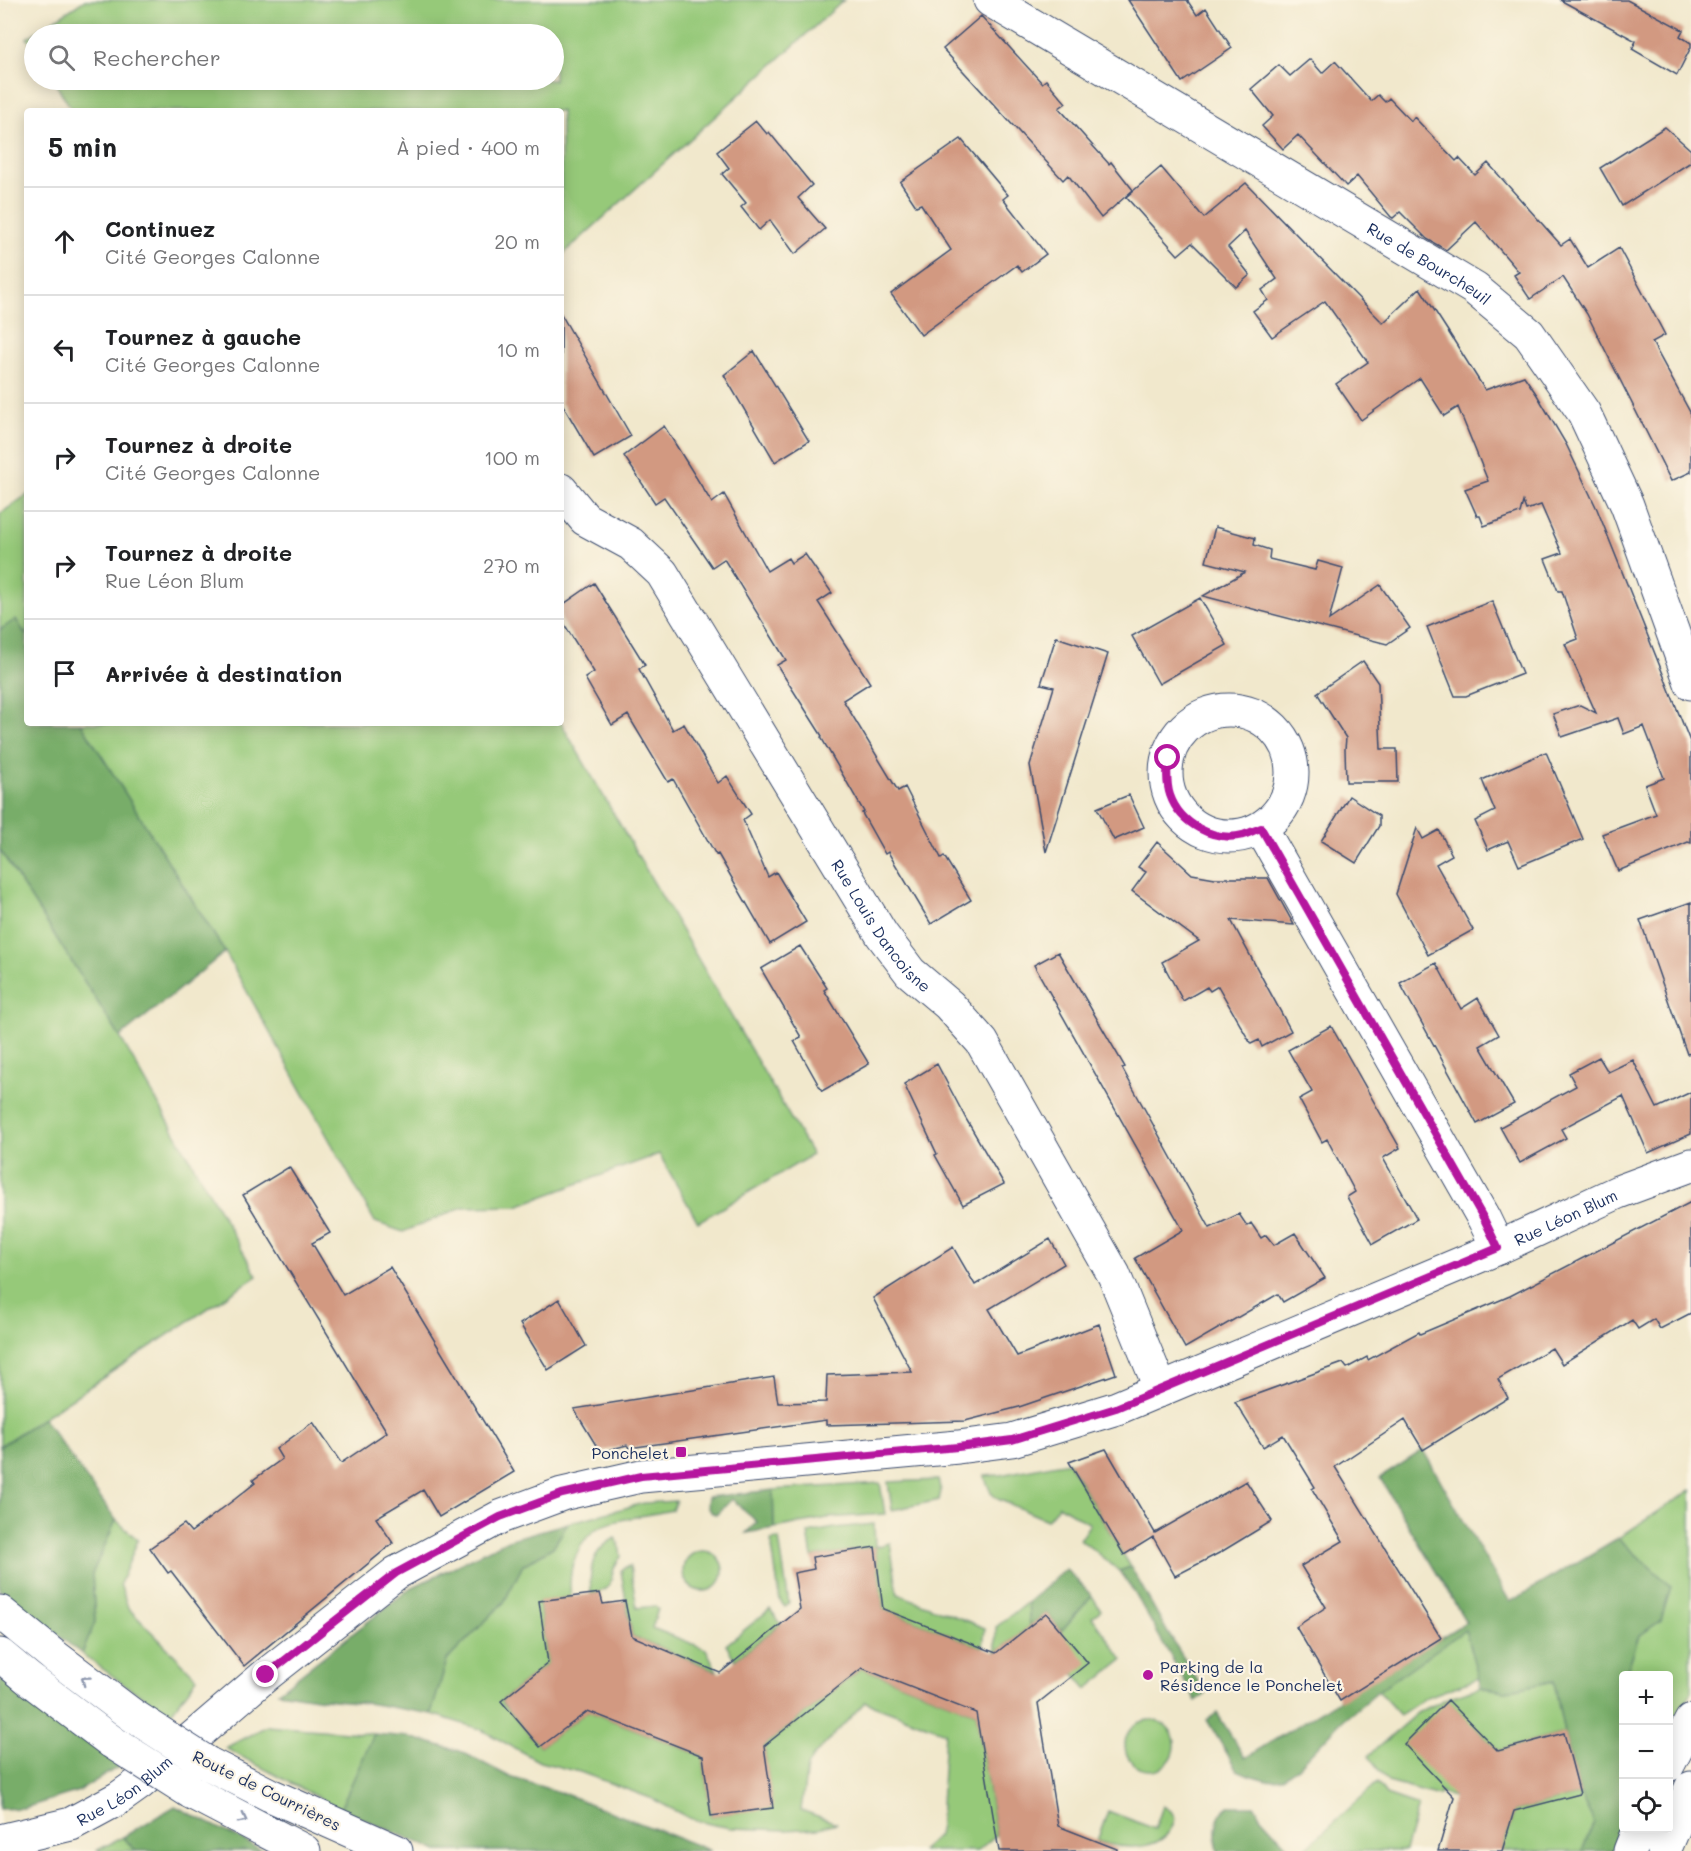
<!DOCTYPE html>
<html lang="fr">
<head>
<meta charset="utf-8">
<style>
	body { margin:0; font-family:Mali,sans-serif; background:#f6f6f6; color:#202124 }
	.controls { position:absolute; right:18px; bottom:18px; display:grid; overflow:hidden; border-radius:6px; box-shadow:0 3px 15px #0003 }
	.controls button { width:54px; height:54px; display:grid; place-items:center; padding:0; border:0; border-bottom:2px solid #e0e0e0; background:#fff; color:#202124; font:30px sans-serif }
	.stop { position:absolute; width:18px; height:18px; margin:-14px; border:4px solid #b5179e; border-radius:50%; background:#fff }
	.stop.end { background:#b5179e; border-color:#fff; box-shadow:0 2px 6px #0008 }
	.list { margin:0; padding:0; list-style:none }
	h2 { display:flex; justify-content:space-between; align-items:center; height:78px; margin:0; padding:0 24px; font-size:26px }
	h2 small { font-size:20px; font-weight:400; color:#757577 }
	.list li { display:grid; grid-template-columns:39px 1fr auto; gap:18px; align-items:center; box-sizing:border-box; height:108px; padding:0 24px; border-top:2px solid #e0e0e0 }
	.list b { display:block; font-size:22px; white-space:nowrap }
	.list p { margin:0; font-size:20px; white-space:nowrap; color:#757577 }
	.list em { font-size:20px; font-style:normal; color:#757577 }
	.icon { flex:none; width:33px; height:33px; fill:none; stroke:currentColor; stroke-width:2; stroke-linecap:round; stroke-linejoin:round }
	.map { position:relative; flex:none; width:1691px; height:1851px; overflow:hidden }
	.search { position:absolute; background:#fff; box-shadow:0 3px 15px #0003; left:24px; top:24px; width:540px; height:66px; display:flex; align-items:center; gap:15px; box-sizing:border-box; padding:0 21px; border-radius:33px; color:#757577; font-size:22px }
	.panel { position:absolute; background:#fff; box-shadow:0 3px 15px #0003; left:24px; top:108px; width:540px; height:618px; border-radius:6px }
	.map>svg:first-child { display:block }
</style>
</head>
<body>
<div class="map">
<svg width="1691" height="1851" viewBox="0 0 1691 1851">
	<rect width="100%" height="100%" fill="#fcf5e5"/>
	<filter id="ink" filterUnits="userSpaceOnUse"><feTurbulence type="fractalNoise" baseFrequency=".0167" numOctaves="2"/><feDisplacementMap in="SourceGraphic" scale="12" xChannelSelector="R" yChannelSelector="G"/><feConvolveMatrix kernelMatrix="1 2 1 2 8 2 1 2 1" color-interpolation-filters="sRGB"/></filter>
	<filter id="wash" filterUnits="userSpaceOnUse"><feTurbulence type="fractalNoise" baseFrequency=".008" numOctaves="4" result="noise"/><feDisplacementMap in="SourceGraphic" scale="24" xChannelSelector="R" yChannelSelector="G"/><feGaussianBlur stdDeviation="1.35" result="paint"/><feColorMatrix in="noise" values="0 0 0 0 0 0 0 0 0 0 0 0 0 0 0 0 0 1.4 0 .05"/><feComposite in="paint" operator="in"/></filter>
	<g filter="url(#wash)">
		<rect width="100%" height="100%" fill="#f1e8cc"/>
		<path fill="#96c979" stroke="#587c6c" stroke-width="1.5" d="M 85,0 L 844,0 L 561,256 L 561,111 L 73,111 L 53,80 L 554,80 L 554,34 L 34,34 L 34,49 L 27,38 Z
			M 27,495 L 27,637 L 16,620 L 0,630 L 0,514 Z
			M 81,723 L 561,723 L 812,1155 L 698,1222 L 659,1154 L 517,1206 L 463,1207 L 403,1232 L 375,1222 L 225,952 Z
			M 0,850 L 120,1037 L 257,1276 L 0,1446 Z
			M 1068,1462 L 1131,1567 L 1119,1571 L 1080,1539 L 1090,1524 L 1059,1505 L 1047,1520 L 998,1499 L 991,1493 L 984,1476 L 1000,1475 Z
			M 938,1480 L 941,1491 L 939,1500 L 892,1510 L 888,1482 Z
			M 880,1483 L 885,1514 L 827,1518 L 774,1528 L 773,1490 Z
			M 1691,1490 L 1691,1692 L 1671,1724 L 1668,1722 L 1668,1676 L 1628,1676 L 1626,1674 L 1639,1636 L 1661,1620 L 1671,1586 L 1618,1538 Z
			M 676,1501 L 672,1510 C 652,1515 610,1519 595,1530 C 586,1537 580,1545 576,1556 C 570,1569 569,1582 571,1597 L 539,1602 L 548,1663 L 501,1701 L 540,1747 L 588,1711 L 703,1756 L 711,1816 L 772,1807 L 764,1746 L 862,1668 L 976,1713 L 996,1835 L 977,1851 L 921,1851 L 938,1835 L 940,1825 L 945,1732 L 865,1702 L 812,1758 L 807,1767 L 801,1810 L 836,1823 L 819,1828 L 786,1830 L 731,1828 L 710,1824 L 689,1818 L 653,1799 L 580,1772 L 540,1762 L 480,1729 L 431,1714 L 447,1660 L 504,1602 L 523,1565 L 553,1547 L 568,1523 L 644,1503 Z
			M 116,1520 L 138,1540 L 120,1584 L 128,1608 L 197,1678 L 171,1713 L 131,1689 L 82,1654 L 95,1622 L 92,1574 Z
			M 874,1524 L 875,1547 L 890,1543 L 898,1594 L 985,1628 L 983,1648 L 883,1609 L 875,1547 L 812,1557 L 808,1533 L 835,1528 Z
			M 615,1538 L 619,1544 L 621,1557 C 606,1571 620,1590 591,1594 C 589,1569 591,1551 615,1538 Z
			M 779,1539 L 789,1604 L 785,1607 L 780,1601 L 771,1540 Z
			M683 1571a20 20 0 1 1 40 0a20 20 0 1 1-40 0Z
			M 630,1566 L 637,1608 L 655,1606 L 658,1609 L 652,1628 L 706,1649 L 717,1671 L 632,1636 L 621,1571 L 623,1568 Z
			M 1092,1596 L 1101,1610 L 1092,1617 L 1123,1660 L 1087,1689 L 1074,1674 L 1061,1631 Z
			M 1028,1602 L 1030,1626 L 996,1653 L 996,1627 Z
			M 770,1609 L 781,1624 L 735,1660 L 726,1645 Z
			M 1465,1629 L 1479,1678 L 1427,1697 L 1400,1715 L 1378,1691 Z
			M 1554,1681 L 1564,1733 L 1498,1751 L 1448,1701 L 1454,1797 L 1440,1793 L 1439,1796 L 1388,1782 L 1368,1756 L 1417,1713 L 1450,1697 L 1481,1687 L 1505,1691 Z
			M1125 1745a25 25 0 1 1 50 0a25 25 0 1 1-50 0Z
			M 267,1726 L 374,1734 L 340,1809 L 225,1748 Z
			M 1377,1783 L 1386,1795 L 1418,1806 L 1405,1851 L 1305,1851 L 1305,1849 Z
			M 1580,1794 L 1594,1822 L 1582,1851 L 1502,1851 L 1514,1811 Z
			M 1163,1806 L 1171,1811 L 1175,1818 C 1168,1851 1128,1851 1097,1841 L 1108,1811 L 1155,1829 Z
			M 123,1837 L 136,1851 L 96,1851 Z"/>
		<path fill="#78ad69" stroke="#4a6e64" stroke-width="1.5" d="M 16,619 L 27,637 L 27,723 L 81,723 L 225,952 L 120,1037 L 0,850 L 0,630 Z
			M 43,1418 L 116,1520 L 92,1574 L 95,1622 L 82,1654 L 0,1590 L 0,1446 Z
			M 1423,1450 L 1510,1602 L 1618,1538 L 1671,1586 L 1661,1620 L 1639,1636 L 1626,1674 L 1627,1675 L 1624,1676 L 1622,1851 L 1582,1851 L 1594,1822 L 1580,1794 L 1564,1733 L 1554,1681 L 1505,1691 L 1481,1687 L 1465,1630 L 1378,1691 L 1341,1722 L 1298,1767 L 1283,1778 L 1266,1780 L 1249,1775 L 1237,1770 L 1207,1720 L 1217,1713 L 1245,1758 L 1466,1622 L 1380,1478 Z
			M 773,1490 L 774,1528 L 746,1533 L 757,1522 L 732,1499 L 717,1514 C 707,1513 706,1505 708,1497 Z
			M 568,1523 L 553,1547 L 523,1565 L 504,1602 L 447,1660 L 431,1714 L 367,1703 L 323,1699 L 278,1692 L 411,1588 L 508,1540 Z
			M 1131,1567 L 1168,1633 L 1206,1694 L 1196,1701 L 1134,1592 L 1119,1571 Z
			M 1066,1569 L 1092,1596 L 1061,1631 L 1046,1613 L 1030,1626 L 1028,1602 Z
			M 0,1678 L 21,1695 L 120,1766 L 79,1791 L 24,1808 L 0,1809 Z
			M 374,1734 L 409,1737 L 460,1751 L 510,1777 L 565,1794 L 711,1851 L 438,1851 L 340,1809 Z
			M 175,1806 L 264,1851 L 136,1851 L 123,1837 Z
			M 1229,1806 L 1255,1806 L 1260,1816 L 1292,1851 L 1218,1851 C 1215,1834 1213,1817 1229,1806 Z"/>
		<g id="blocks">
			<path fill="#d29981" d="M 1128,0 L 1187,0 L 1197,15 L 1206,8 L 1232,48 L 1182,82 Z
				M 1560,0 L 1627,0 L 1683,30 L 1680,36 L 1691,43 L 1691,47 L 1677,75 L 1632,49 L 1636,41 Z
				M 981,16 L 1042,83 L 1046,80 L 1066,103 L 1059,108 L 1109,164 L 1111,162 L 1133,190 L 1101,218 L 1068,175 L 1063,180 L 943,49 Z
				M 1310,59 L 1322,73 L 1335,61 L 1371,101 L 1378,95 L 1385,102 L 1389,98 L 1411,121 L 1414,117 L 1456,161 L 1459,158 L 1475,175 L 1488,163 L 1561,245 L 1570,239 L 1588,268 L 1619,248 L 1665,335 L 1652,342 L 1691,414 L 1691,472 L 1671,481 L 1587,314 L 1563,277 L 1530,299 L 1514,275 L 1519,272 L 1476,222 L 1446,250 L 1427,239 L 1400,212 L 1393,218 L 1391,217 L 1357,176 L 1346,186 L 1298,135 L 1283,149 L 1262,126 L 1273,116 L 1251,89 L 1279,65 L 1290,76 Z
				M 756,121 L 767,134 L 769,132 L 812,185 L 798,198 L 825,229 L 795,254 L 770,220 L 759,230 L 741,207 L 746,203 L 722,174 L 729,168 L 717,152 Z
				M 1665,127 L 1691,150 L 1691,162 L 1622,206 L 1600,168 Z
				M 961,139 L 1008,195 L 1003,199 L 1046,254 L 1022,272 L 1017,265 L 921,335 L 891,294 L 951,250 L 921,204 L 916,206 L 900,182 Z
				M 1161,167 L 1204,218 L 1246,183 L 1383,323 L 1420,288 L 1451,336 L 1485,390 L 1524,376 L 1537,395 L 1566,444 L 1597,509 L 1691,744 L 1691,843 L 1688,842 L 1618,871 L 1602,834 L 1656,814 L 1645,785 L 1664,778 L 1644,726 L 1624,734 L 1618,718 L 1562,737 L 1553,714 L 1580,705 L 1596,713 L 1565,644 L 1578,639 L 1562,591 L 1558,591 L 1545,559 L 1562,553 L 1541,505 L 1526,510 L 1523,502 L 1520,513 L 1484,526 L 1480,516 L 1477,516 L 1465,489 L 1488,481 L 1458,407 L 1444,416 L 1420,378 L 1361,420 L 1336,384 L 1368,362 L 1325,301 L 1272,337 L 1253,311 L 1268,300 L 1262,290 L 1277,279 L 1245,231 L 1228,247 L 1250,275 L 1236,287 L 1192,243 L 1178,255 L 1126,197 Z
				M 561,314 L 631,436 L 594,458 L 561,402 Z
				M 754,351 L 809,441 L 775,462 L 724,375 Z
				M 664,426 L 712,503 L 724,494 L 767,571 L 788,558 L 791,563 L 805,554 L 832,593 L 818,602 L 870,683 L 843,700 L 898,791 L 905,787 L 941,858 L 944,856 L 971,900 L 931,924 L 888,852 L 885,854 L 862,813 L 864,812 L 821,737 L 822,736 L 777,665 L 786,660 L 724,559 L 712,567 L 664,497 L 655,503 L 624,456 Z
				M 1215,527 L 1255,538 L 1254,545 L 1270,550 L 1269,559 L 1315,570 L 1318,561 L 1343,568 L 1329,620 L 1380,585 L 1410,628 L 1387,644 L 1203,596 L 1245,572 L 1206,562 Z
				M 594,583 L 645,665 L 639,669 L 673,730 L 684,724 L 718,783 L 727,776 L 751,814 L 743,820 L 768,877 L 776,872 L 806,922 L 770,944 L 718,854 L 716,855 L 673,779 L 668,782 L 628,715 L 612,725 L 585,678 L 594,672 L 561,619 L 561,606 Z
				M 1200,598 L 1227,645 L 1159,684 L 1132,636 Z
				M 1492,601 L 1522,674 L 1466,696 L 1455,696 L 1427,627 Z
				M 1056,637 L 1108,654 L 1046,852 L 1030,765 L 1054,687 L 1041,684 Z
				M 1363,661 L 1378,683 L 1381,749 L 1397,749 L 1398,782 L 1346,782 L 1345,749 L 1346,738 L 1317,693 Z
				M 1546,752 L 1583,839 L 1519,866 L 1508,841 L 1488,850 L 1475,821 L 1495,811 L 1482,780 Z
				M 1129,795 L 1144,827 L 1114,840 L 1097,808 Z
				M 1349,796 L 1379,816 L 1379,826 L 1356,863 L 1321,841 Z
				M 1417,828 L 1423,839 L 1439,830 L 1452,855 L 1436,864 L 1473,930 L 1428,955 L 1396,894 Z
				M 1157,842 L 1192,874 L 1215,878 L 1268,878 L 1294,925 L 1231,920 L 1291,1031 L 1262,1047 L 1259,1040 L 1251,1044 L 1218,986 L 1210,991 L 1207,987 L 1183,1001 L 1162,962 L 1199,941 L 1132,891 L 1146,872 L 1138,867 Z
				M 1691,902 L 1691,1053 L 1687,1054 L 1640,920 Z
				M 800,946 L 827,988 L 824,990 L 869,1064 L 822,1091 L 794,1041 L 801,1037 L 761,969 Z
				M 1058,952 L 1125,1067 L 1122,1068 L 1210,1228 L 1239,1214 L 1247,1226 L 1251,1223 L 1261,1238 L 1266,1235 L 1274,1245 L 1295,1233 L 1325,1278 L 1283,1302 L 1278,1294 L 1185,1348 L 1135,1258 L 1183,1230 L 1034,965 Z
				M 1436,963 L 1461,1009 L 1478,998 L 1499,1035 L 1480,1046 L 1514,1104 L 1477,1124 L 1400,983 Z
				M 1331,1026 L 1400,1148 L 1383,1158 L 1417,1219 L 1373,1244 L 1347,1197 L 1355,1192 L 1327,1139 L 1322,1142 L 1299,1099 L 1312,1092 L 1288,1050 Z
				M 1599,1057 L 1608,1072 L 1633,1060 L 1657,1108 L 1691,1092 L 1691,1134 L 1648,1153 L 1623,1096 L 1561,1129 L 1566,1138 L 1520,1163 L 1500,1127 L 1576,1086 L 1569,1073 Z
				M 937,1064 L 966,1119 L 1004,1184 L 963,1205 L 935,1155 L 937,1154 L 904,1084 Z
				M 289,1167 L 330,1233 L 312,1243 L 343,1295 L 390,1267 L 514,1472 L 439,1517 L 423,1490 L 376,1518 L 393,1543 L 244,1666 L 171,1571 L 168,1573 L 150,1548 L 184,1524 L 191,1532 L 235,1499 L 255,1483 L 253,1480 L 282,1459 L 276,1449 L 313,1422 L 341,1463 L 387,1432 L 243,1195 Z
				M 1691,1202 L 1691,1313 L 1660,1329 L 1654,1319 L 1638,1329 L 1632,1320 L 1562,1364 L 1552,1348 L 1498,1379 L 1508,1398 L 1423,1450 L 1405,1420 L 1335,1467 L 1441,1638 L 1340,1701 L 1296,1627 L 1326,1607 L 1301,1566 L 1343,1541 L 1312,1489 L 1315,1487 L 1283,1435 L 1263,1447 L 1235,1402 L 1343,1363 L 1347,1368 L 1367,1357 L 1368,1360 L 1419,1332 L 1420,1334 L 1510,1296 Z
				M 1050,1239 L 1064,1264 L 989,1309 L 1017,1356 L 1099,1324 L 1116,1374 L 1019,1407 L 965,1421 L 826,1425 L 826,1420 L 629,1448 L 627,1445 L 600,1452 L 574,1409 L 774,1377 L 778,1403 L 826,1402 L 827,1375 L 912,1372 L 873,1298 L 953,1247 L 975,1285 Z
				M 559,1299 L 586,1346 L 548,1370 L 520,1324 Z
				M 1106,1449 L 1155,1533 L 1246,1481 L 1272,1521 L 1221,1552 L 1175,1576 L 1153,1537 L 1124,1555 L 1069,1462 Z
				M 875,1547 L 883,1609 L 996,1653 L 1046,1613 L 1088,1663 L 1038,1703 L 1058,1826 L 1117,1849 L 1117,1851 L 999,1851 L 976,1713 L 862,1668 L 764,1746 L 773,1808 L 711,1816 L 703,1756 L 588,1711 L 540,1747 L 501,1701 L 548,1663 L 539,1601 L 600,1593 L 603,1604 L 625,1601 L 632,1636 L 720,1673 L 800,1609 L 794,1573 L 814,1569 L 812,1557 Z
				M 1448,1700 L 1498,1751 L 1564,1733 L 1580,1794 L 1514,1811 L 1502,1851 L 1438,1851 L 1454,1797 L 1404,1744 Z"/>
		</g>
	</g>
	<g filter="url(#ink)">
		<use href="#blocks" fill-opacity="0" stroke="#3b4b6e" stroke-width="1.5"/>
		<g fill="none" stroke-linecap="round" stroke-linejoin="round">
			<g stroke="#3b4b6e" stroke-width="35">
				<g id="minor">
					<path id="s1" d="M 990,0 L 1475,289 L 1529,334 L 1584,413 L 1627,505 L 1691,683"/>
					<path id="s2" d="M 561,490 L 585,519 L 631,544 L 662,573 L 882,935 L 910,972 L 949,1005 L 982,1042 L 1114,1275 L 1161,1390"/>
					<circle cx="1229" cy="773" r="63"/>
					<path d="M 1261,828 L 1484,1219 L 1498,1248"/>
					<path id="s3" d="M 0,1841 L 71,1824 L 119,1798 L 140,1783 L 266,1675 L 396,1573 L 500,1517 L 562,1494 L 641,1476 L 958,1447 L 1012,1440 L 1117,1408 L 1498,1248 L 1618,1192 L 1691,1165"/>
				</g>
			</g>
			<g stroke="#3b4b6e" stroke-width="35">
				<path id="secondary" d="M 0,1612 L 54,1656 L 132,1715
					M 0,1655 L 29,1679 L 112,1742
					M 207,1763 L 270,1795 L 396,1851
					M 1668,1765 L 1691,1721
					M 191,1792 L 304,1851
					M 1630,1851 L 1639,1828
					M 1664,1851 L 1691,1788"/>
			</g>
			<use href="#minor" stroke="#fff" stroke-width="33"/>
			<use href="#secondary" stroke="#fff" stroke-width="33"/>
			<g stroke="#3b4b6e" stroke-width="35" stroke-linecap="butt">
				<path id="secondary-bridge" d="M 132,1715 L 207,1763
					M 112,1742 L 191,1792"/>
			</g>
			<use href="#secondary-bridge" stroke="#fff" stroke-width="33"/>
		</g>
		<defs><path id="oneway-chevron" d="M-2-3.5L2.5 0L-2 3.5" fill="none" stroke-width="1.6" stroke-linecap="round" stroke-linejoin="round" transform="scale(1.5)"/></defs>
		<g stroke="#8d97ae">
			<use href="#oneway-chevron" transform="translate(85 1680) rotate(-143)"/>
			<use href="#oneway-chevron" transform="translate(243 1819) rotate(27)"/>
		</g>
	</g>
	<g fill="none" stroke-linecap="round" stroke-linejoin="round" filter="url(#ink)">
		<path stroke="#b5179e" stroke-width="8" d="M 266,1675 L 396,1573 L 500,1517 L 562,1494 L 641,1476 L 958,1447 L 1012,1440 L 1116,1408 L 1498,1248 L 1484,1219 L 1261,828 C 1255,830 1249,833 1243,835 C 1214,842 1180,824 1170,795 C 1166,783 1167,770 1168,758"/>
	</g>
	<g fill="#b5179e" stroke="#fcf5e5" stroke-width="2">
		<rect x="675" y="1446" width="12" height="12" rx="3"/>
		<circle cx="1148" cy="1675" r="6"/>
	</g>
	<g text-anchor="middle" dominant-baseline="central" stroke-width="4.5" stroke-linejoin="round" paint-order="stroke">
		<g font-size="16" fill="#1b2f5e" stroke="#fcf5e5">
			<text stroke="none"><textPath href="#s1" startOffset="512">Rue de Bourcheuil</textPath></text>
			<text stroke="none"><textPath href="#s2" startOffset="548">Rue Louis Dancoisne</textPath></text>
			<text stroke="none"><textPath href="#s3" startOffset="1720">Rue Léon Blum</textPath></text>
			<text stroke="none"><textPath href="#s3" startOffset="136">Rue Léon Blum</textPath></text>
			<text transform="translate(267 1790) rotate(26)">Route de Courrières</text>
		</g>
		<g font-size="16" fill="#1b2f5e" stroke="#fcf5e5" text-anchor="end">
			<text x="669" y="1452">Ponchelet</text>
			<text x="1160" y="1666" text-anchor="start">Parking de la<tspan x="1160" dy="18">Résidence le Ponchelet</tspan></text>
		</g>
	</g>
</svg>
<div class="controls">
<button>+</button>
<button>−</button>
<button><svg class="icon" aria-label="locate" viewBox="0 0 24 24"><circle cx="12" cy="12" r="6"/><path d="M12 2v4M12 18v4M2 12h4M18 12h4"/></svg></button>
</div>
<div class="stop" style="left:1168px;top:758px"></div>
<div class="stop end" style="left:266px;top:1675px"></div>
<div class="search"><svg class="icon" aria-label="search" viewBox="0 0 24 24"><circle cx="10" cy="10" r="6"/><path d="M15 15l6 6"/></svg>Rechercher</div>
<section class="panel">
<h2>5 min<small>À pied · 400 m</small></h2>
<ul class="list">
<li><svg class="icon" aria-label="ahead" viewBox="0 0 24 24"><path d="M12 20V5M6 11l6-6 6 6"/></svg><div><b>Continuez</b><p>Cité Georges Calonne</p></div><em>20 m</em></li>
<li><svg class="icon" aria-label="left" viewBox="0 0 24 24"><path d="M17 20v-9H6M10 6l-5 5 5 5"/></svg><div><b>Tournez à gauche</b><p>Cité Georges Calonne</p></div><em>10 m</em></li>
<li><svg class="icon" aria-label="right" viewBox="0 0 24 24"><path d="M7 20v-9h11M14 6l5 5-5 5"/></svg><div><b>Tournez à droite</b><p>Cité Georges Calonne</p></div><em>100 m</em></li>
<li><svg class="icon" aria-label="right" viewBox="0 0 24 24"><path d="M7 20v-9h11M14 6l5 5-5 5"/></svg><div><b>Tournez à droite</b><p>Rue Léon Blum</p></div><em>270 m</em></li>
<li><svg class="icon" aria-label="arrive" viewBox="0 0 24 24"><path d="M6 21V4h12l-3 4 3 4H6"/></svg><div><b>Arrivée à destination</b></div></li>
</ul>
</section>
</div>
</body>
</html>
